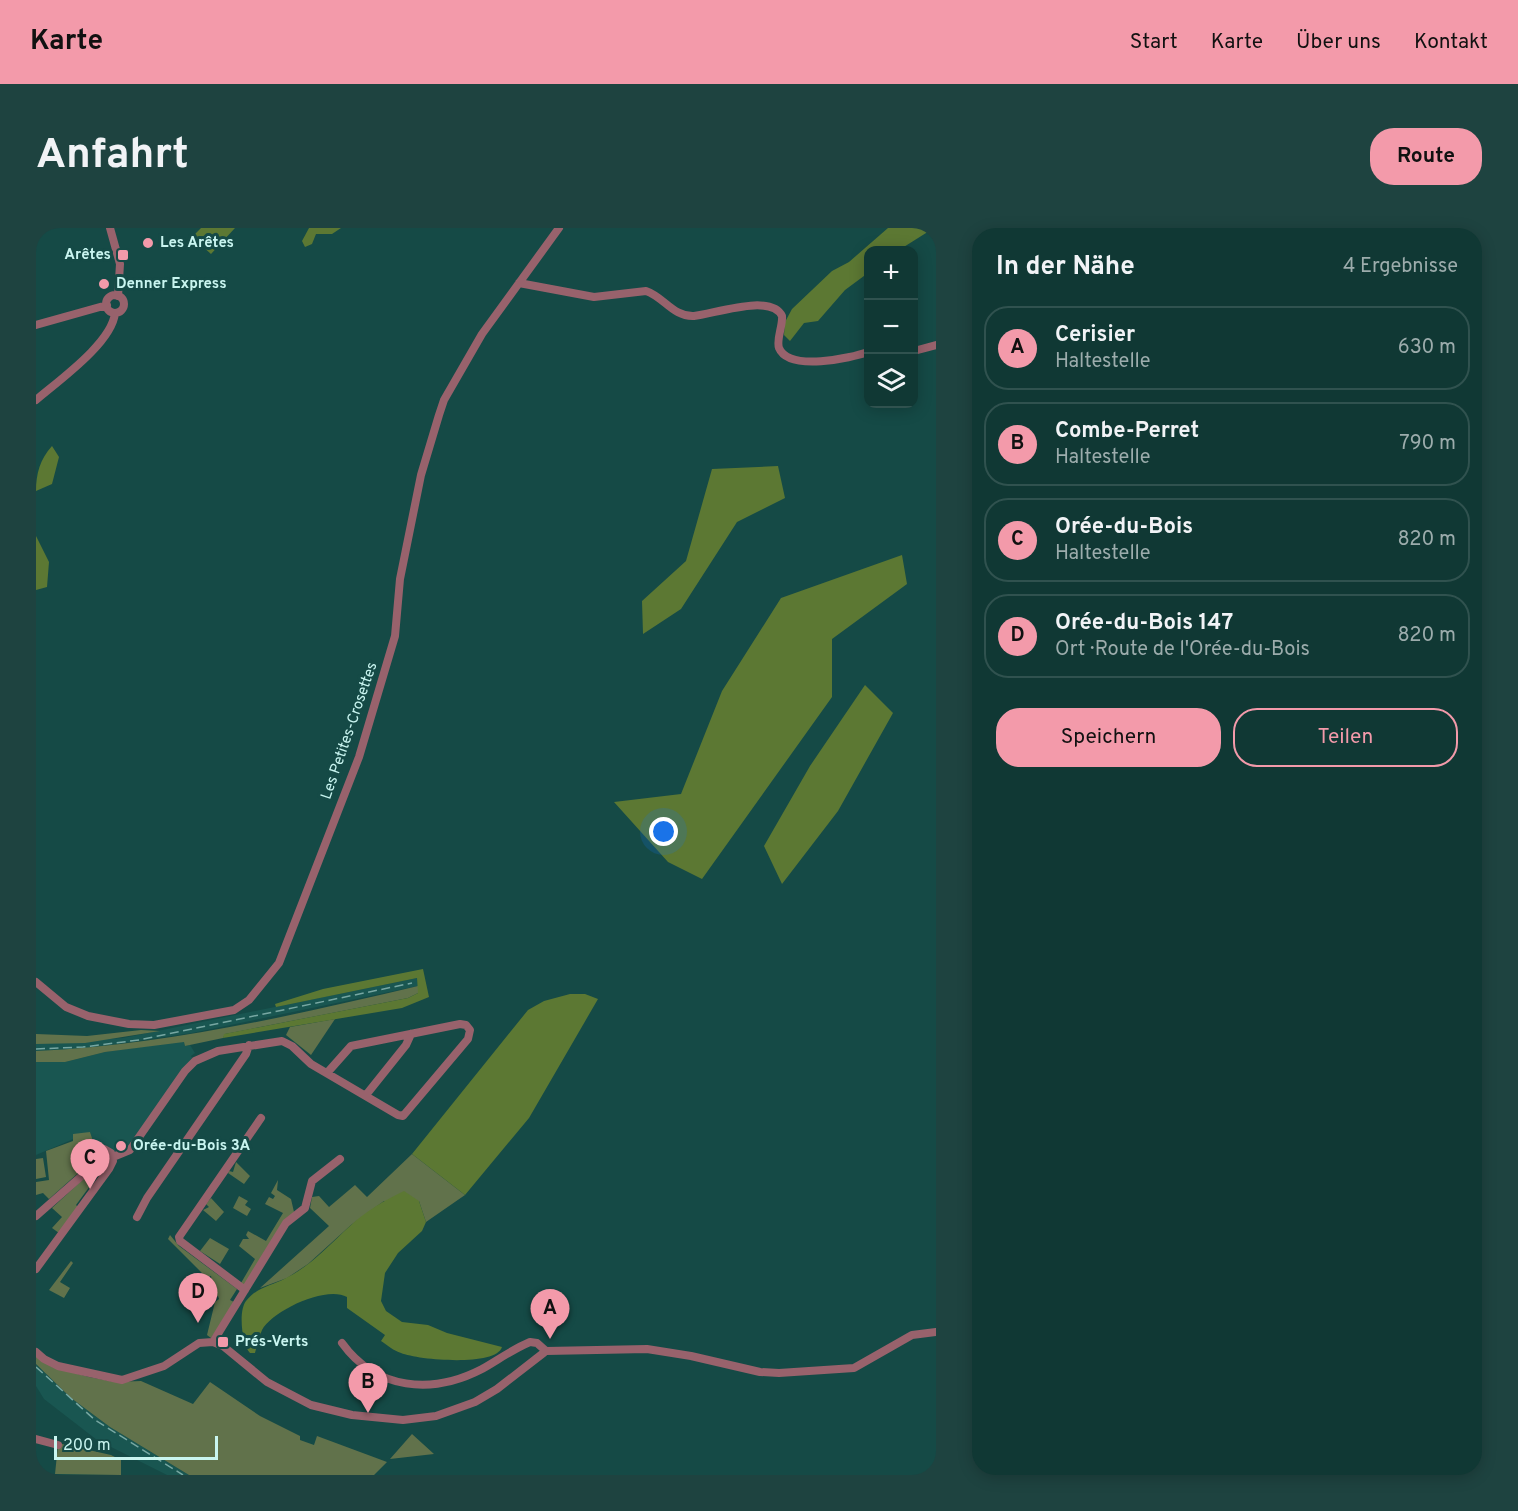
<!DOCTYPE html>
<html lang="de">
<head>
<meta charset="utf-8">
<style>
	body { margin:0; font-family:Overpass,sans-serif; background:#1e4340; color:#f1f3f6 }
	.controls { position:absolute; right:18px; top:18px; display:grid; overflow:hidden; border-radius:12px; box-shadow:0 3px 15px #0003 }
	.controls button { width:54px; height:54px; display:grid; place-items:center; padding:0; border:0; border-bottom:2px solid #30524f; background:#103834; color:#f1f3f6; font:30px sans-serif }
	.scale { position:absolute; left:18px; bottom:15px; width:164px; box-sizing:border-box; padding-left:6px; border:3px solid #c9f5f0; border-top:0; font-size:16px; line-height:21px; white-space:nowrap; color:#c9f5f0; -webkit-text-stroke:4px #154a46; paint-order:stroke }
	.you { position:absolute; left:628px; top:604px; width:21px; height:21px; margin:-15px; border:4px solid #fff; border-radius:50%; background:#1a73e8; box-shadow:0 0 0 9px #1a73e833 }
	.badge { display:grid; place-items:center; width:39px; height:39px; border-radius:50%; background:#f39aaa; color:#111; font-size:20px; font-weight:700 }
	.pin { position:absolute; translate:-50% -50px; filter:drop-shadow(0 2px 3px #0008) }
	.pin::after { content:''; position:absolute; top:32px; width:21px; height:18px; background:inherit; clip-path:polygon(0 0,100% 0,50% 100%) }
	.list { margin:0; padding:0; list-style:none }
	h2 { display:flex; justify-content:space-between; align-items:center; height:78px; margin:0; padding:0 24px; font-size:26px }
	h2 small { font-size:20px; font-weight:400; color:#9cacac }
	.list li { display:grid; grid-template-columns:39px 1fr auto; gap:18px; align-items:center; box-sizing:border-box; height:84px; margin:0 12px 12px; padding:0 12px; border:2px solid #30524f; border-radius:24px }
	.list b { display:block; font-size:22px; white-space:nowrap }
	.list p { margin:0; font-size:20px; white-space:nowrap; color:#9cacac }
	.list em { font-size:20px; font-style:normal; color:#9cacac }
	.actions { display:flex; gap:12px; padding:18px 24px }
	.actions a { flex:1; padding:14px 0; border:2px solid #f39aaa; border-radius:24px; text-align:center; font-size:21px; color:#f39aaa }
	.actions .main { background:#f39aaa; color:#111 }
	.icon { flex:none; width:33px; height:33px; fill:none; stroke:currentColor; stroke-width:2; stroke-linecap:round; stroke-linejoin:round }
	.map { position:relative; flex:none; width:900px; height:1247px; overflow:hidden; border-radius:24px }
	header { display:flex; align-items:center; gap:36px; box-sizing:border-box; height:84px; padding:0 30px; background:#f39aaa; color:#111 }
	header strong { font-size:28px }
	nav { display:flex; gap:33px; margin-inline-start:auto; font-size:21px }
	.intro { display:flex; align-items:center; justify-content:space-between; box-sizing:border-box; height:144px; padding:0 36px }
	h1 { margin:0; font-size:42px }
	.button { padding:15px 27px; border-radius:24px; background:#f39aaa; color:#111; font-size:21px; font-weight:700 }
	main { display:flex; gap:36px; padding:0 36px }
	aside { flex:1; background:#103834; border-radius:24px; box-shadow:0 3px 15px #0003 }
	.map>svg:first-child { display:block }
</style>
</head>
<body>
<header>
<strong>Karte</strong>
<nav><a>Start</a><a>Karte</a><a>Über uns</a><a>Kontakt</a></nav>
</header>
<div class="intro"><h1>Anfahrt</h1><a class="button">Route</a></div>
<main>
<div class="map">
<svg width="900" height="1247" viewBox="0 0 900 1247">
	<rect width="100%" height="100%" fill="#154a46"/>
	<path fill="#195651" d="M 381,750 L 382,758 L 156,805 L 47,821 L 0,823 L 0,816 L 87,810 Z
		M 148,813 L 149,818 L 154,817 L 159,825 L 155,828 L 157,831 L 93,922 L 78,927 L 69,918 L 58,916 L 54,904 L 0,927 L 0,834 L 29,834 L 69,824 Z
		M 0,1136 L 35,1170 L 74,1199 L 153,1247 L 131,1247 L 61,1212 L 8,1171 L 0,1158 Z"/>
	<path fill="#61724b" d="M 382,758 L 382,765 L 372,770 L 189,806 L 187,810 L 149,818 L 148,814 L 69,824 L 29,834 L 0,834 L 0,823 C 126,818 259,787 382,758 Z
		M 299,791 L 275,827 L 250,807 L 254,799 Z
		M 105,802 L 124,803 L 49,815 L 0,816 L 0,806 L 51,808 Z
		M 54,904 L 58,916 L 53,922 L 50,938 L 13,971 L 7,965 L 0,967 L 0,954 L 13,952 L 10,923 L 37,913 L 37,906 Z
		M 68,926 L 73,931 L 65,948 L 62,947 L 40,977 L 43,980 L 23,1005 L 16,1000 L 26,989 L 16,980 L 54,945 L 64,927 Z
		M 376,926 L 429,967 L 390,994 L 383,973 L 348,973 L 315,997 L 272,1036 L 251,1050 L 224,1060 L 293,998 L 274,980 L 276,969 L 283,968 L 293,979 L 319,957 L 331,969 Z
		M 7,930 L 10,949 L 0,951 L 0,931 Z
		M 200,934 L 214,948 L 208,956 L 192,945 L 193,943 L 197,944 Z
		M 242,952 L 241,962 L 255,971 L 258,984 L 210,1058 L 205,1055 L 219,1031 L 203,1018 L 207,1011 L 213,1011 L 210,1007 L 212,1003 L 230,1013 L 247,985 L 229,976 L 233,969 L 237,971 L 239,968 L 235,965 Z
		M 203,968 L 212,973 L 209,977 L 215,981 L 211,988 L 197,980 Z
		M 175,970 L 188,984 L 180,993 L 167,982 L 173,979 L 170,976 Z
		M 134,1007 L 143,1018 L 201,1061 L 194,1072 L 200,1075 L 175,1110 L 171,1107 L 179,1074 L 183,1071 L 182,1068 L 178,1070 L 175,1048 L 169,1048 L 132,1011 Z
		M 174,1010 L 193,1021 L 184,1036 L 164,1023 Z
		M 35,1033 L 37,1035 L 24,1054 L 34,1060 L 28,1070 L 13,1062 Z
		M 0,1128 L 16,1139 L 53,1149 L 79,1154 L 105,1153 L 157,1176 L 174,1154 L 224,1188 L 264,1208 L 264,1212 L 278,1217 L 281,1208 L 351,1234 L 338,1247 L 153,1247 L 74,1199 L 35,1170 L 0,1136 Z
		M 376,1206 L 398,1226 L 354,1231 Z
		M 26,1216 L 75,1227 L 85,1232 L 85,1247 L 19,1246 L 22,1217 Z"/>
	<path fill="#5c7833" d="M 165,0 L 199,0 L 175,26 L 156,9 Z
		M 273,0 L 305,0 L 296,6 L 280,6 L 276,16 L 269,19 L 266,13 Z
		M 852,0 L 898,0 L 863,22 L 832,22 L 832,45 L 809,62 L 782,93 L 768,95 L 754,113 L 748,107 L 749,94 L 756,81 L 796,43 L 813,34 Z
		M 16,218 L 23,229 L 16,256 L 0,263 C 0,246 4,231 16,218 Z
		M 742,238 L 749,270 L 701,294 L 645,381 L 607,406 L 606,373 L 650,333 L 676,241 Z
		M 0,308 L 13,334 L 11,359 L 0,362 Z
		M 866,327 L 871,356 L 796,411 L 796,469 L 666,651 L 632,634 L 578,574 L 645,566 L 686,463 L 745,370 Z
		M 829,457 L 857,485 L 802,583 L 746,656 L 728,618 L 774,538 Z
		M 387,741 L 393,769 L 366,780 L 187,810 L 188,806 L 372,770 L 382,765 L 381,750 L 240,779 L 239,776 L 287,761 Z
		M 534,766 L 549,766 L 562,771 L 493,890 L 429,967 L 376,926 L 492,782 L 508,773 Z
		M 368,963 L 383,973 L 390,994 L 386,1003 L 362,1025 L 349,1045 L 345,1073 L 350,1083 L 366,1094 L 392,1097 L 411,1105 L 466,1119 C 460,1139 382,1132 365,1125 C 358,1123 351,1117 345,1113 L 349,1107 L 311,1080 L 311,1069 C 290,1057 236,1083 226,1102 C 223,1109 221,1117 219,1125 L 214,1125 C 206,1117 202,1083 210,1073 C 221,1059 235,1058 250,1050 C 275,1038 294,1016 314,998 C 330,983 349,972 368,963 Z"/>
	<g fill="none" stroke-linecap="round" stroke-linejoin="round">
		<path stroke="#98626c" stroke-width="8" d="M 74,0 L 84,36 L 82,68
			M 483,55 L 558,69 L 610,63 C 628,69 637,89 658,88 C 678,86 735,65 746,88 C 747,98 740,111 743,120 C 753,144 815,130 832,124
			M70 76a9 9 0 1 1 18 0a9 9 0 1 1-18 0Z
			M 0,97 L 71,77
			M 878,123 L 900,117
			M 0,172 C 22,153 76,115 79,85
			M 0,754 L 30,779 L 52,788 L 93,796 L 118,797 L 198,782 L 213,772 L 243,735 L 323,529 L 359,408 L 364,351 L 385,247 L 403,187 L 408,172 L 446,106 L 523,0
			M 330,867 L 370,817 L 375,806
			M 77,929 L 94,922 L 149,843 L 159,833 L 182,823 L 246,813 L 256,818 L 275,836 L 362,887 L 367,888 L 432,811 L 434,802 L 430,797 L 424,796 L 315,818 L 291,845
			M 0,988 L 49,945 L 61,923 L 68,921 L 75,925 L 77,933 L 73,941 L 0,1041
			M 101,989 L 111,970 L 210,826 L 213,817
			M 209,1062 L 144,1013 L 143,1009 L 225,890
			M 177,1114 L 250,995 L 269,980 L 276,953 L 304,931
			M 306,1115 C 340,1162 396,1167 446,1141 C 462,1132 477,1121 494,1114 L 501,1115 L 510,1123
			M 0,1124 L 8,1131 L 22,1138 L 86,1152 L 128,1138 L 163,1115 L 177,1114 L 187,1118 L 231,1154 L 275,1177 L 316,1187 L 367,1192 L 400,1188 L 439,1174 L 461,1161 L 510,1123 L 611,1121 L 655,1128 L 724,1144 L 743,1145 L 818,1140 L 876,1107 L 900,1104
			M 0,1211 L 22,1217"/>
		<path stroke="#77a7a2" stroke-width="1.5" stroke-dasharray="9 4.5" stroke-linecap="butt" d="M 0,821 L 47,819 L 103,812 L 376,755
			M 0,1139 L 59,1192 L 147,1247"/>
	</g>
	<g fill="#f39aaa" stroke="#154a46" stroke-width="2">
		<circle cx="112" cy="15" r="6"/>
		<rect x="81" y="21" width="12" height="12" rx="3"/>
		<circle cx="68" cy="56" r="6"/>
		<circle cx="85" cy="918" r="6"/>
		<rect x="181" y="1108" width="12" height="12" rx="3"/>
	</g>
	<g text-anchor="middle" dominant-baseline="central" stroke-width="6" stroke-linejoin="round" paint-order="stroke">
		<g font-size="15" font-weight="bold" fill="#c9f5f0" stroke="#154a46" text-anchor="start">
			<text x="124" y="15">Les Arêtes</text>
			<text x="75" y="27" text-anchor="end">Arêtes</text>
			<text x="80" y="56">Denner Express</text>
			<text x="97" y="918">Orée-du-Bois 3A</text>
			<text x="199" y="1114">Prés-Verts</text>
		</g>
		<g font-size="15" fill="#c9f5f0" stroke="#154a46">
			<text transform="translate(314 503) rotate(-71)">Les Petites-Crosettes</text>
		</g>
	</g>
</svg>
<div class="controls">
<button>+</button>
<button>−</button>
<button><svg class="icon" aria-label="layers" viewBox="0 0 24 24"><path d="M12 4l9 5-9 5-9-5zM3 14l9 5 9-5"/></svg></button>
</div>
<div class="scale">200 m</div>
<div class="you"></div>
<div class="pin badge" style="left:514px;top:1111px">A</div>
<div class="pin badge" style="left:332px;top:1185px">B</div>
<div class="pin badge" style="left:54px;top:961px">C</div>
<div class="pin badge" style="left:162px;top:1095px">D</div>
</div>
<aside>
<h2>In der Nähe<small>4 Ergebnisse</small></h2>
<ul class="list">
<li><span class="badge">A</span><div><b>Cerisier</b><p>Haltestelle</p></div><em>630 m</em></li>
<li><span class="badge">B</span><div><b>Combe-Perret</b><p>Haltestelle</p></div><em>790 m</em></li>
<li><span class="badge">C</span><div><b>Orée-du-Bois</b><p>Haltestelle</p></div><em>820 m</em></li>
<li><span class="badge">D</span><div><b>Orée-du-Bois 147</b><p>Ort · Route de l'Orée-du-Bois</p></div><em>820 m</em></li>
</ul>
<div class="actions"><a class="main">Speichern</a><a>Teilen</a></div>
</aside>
</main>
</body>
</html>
